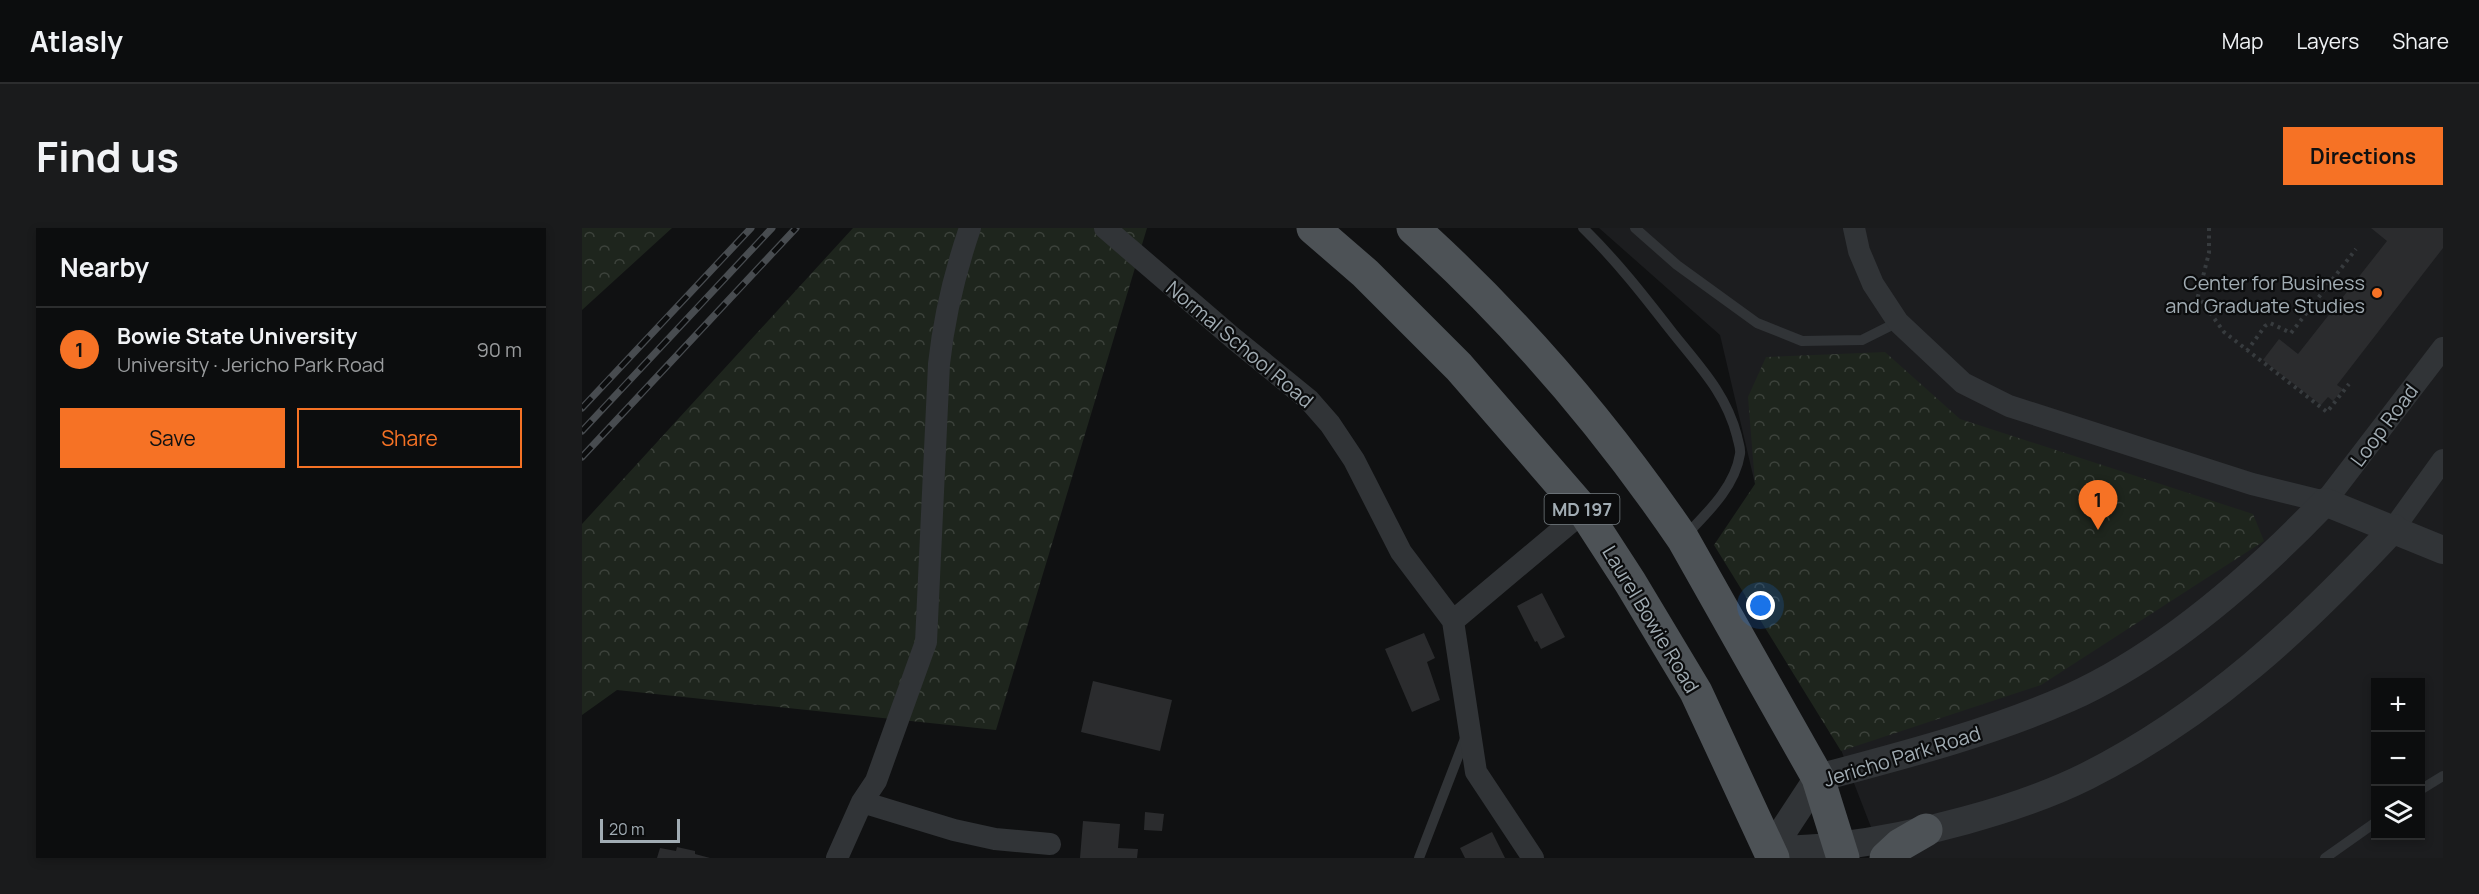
<!DOCTYPE html>
<html lang="en">
<head>
<meta charset="utf-8">
<style>
	body { margin:0; font-family:Manrope,sans-serif; background:#1a1b1c; color:#f1f3f6 }
	.controls { position:absolute; right:18px; bottom:18px; display:grid; overflow:hidden; border-radius:0px; box-shadow:0 3px 9px #0003 }
	.controls button { width:54px; height:54px; display:grid; place-items:center; padding:0; border:0; border-bottom:2px solid #2c2d2e; background:#0c0d0e; color:#f1f3f6; font:30px sans-serif }
	.scale { position:absolute; left:18px; bottom:15px; width:80px; box-sizing:border-box; padding-left:6px; border:3px solid #a1acb3; border-top:0; font-size:16px; line-height:21px; white-space:nowrap; color:#a1acb3; -webkit-text-stroke:4px #0b0c0d; paint-order:stroke }
	.you { position:absolute; left:1179px; top:378px; width:21px; height:21px; margin:-15px; border:4px solid #fff; border-radius:50%; background:#1a73e8; box-shadow:0 0 0 9px #1a73e833 }
	.badge { display:grid; place-items:center; width:39px; height:39px; border-radius:50%; background:#f67225; color:#111; font-size:20px; font-weight:700 }
	.pin { position:absolute; translate:-50% -50px; filter:drop-shadow(0 2px 3px #0008) }
	.pin::after { content:''; position:absolute; top:32px; width:21px; height:18px; background:inherit; clip-path:polygon(0 0,100% 0,50% 100%) }
	.list { margin:0; padding:0; list-style:none }
	h2 { display:flex; justify-content:space-between; align-items:center; height:78px; margin:0; padding:0 24px; font-size:26px }
	h2 small { font-size:20px; font-weight:400; color:#9a9c9e }
	.list li { display:grid; grid-template-columns:39px 1fr auto; gap:18px; align-items:center; box-sizing:border-box; height:84px; padding:0 24px; border-top:2px solid #2c2d2e }
	.list b { display:block; font-size:22px; white-space:nowrap }
	.list p { margin:0; font-size:20px; white-space:nowrap; color:#9a9c9e }
	.list em { font-size:20px; font-style:normal; color:#9a9c9e }
	.actions { display:flex; gap:12px; padding:18px 24px }
	.actions a { flex:1; padding:14px 0; border:2px solid #f67225; border-radius:0px; text-align:center; font-size:21px; color:#f67225 }
	.actions .main { background:#f67225; color:#111 }
	.icon { flex:none; width:33px; height:33px; fill:none; stroke:currentColor; stroke-width:2; stroke-linecap:round; stroke-linejoin:round }
	.map { position:relative; flex:none; width:1861px; height:630px; overflow:hidden; border-radius:0px }
	header { display:flex; align-items:center; gap:36px; box-sizing:border-box; height:84px; padding:0 30px; background:#0c0d0e; border-bottom:2px solid #2c2d2e }
	header strong { font-size:28px }
	nav { display:flex; gap:33px; margin-inline-start:auto; font-size:21px }
	.intro { display:flex; align-items:center; justify-content:space-between; box-sizing:border-box; height:144px; padding:0 36px }
	h1 { margin:0; font-size:42px }
	.button { padding:15px 27px; border-radius:0px; background:#f67225; color:#111; font-size:21px; font-weight:700 }
	main { display:flex; gap:36px; padding:0 36px }
	aside { flex:1; background:#0c0d0e; border-radius:0px; box-shadow:0 3px 9px #0003 }
	.map>svg:first-child { display:block }
</style>
</head>
<body>
<header>
<strong>Atlasly</strong>
<nav><a>Map</a><a>Layers</a><a>Share</a></nav>
</header>
<div class="intro"><h1>Find us</h1><a class="button">Directions</a></div>
<main>
<aside>
<h2>Nearby<small></small></h2>
<ul class="list">
<li><span class="badge">1</span><div><b>Bowie State University</b><p>University · Jericho Park Road</p></div><em>90 m</em></li>
</ul>
<div class="actions"><a class="main">Save</a><a>Share</a></div>
</aside>
<div class="map">
<svg width="1861" height="630" viewBox="0 0 1861 630">
	<defs>
		<pattern id="forest-crowns" width="20" height="18" patternUnits="userSpaceOnUse" patternTransform="scale(1.5)"><rect width="20" height="18" fill="#1e251d"/><path d="M2 6a3 3 0 1 1 6 0M12 15a3 3 0 1 1 6 0" fill="none" stroke="#3c423b"/></pattern>
	</defs>
	<rect width="100%" height="100%" fill="#101112"/>
	<path fill="#1c1d1f" fill-rule="evenodd" d="M 1017,0 L 1861,0 L 1861,630 L 1301,630 L 1242,478 L 1173,256 L 1138,107 ZM 1794,454 L 1838,454 L 1838,608 L 1794,608 Z"/>
	<path fill="url(#forest-crowns)" d="M 0,0 L 90,0 L 0,82 Z
		M 271,0 L 565,0 L 414,502 L 35,462 L 0,487 L 0,296 Z
		M 1303,124 L 1378,191 L 1671,286 L 1682,313 L 1459,457 L 1259,523 L 1132,317 L 1173,256 L 1166,169 L 1184,129 Z"/>
	<path fill="#2b2c2e" d="M 1789,0 L 1861,0 L 1861,20 L 1755,157 L 1761,161 L 1751,173 L 1746,169 L 1739,177 L 1681,132 L 1697,111 L 1716,126 L 1805,13 Z
		M 960,365 L 983,409 L 959,421 L 955,413 L 953,414 L 935,378 Z
		M 842,405 L 853,430 L 845,434 L 858,472 L 830,484 L 803,421 Z
		M 511,453 L 590,472 L 578,523 L 499,504 Z
		M 563,584 L 582,586 L 580,603 L 562,602 Z
		M 501,593 L 538,596 L 536,620 L 556,621 L 555,630 L 498,630 Z
		M 910,604 L 923,630 L 883,630 L 878,620 Z
		M 95,619 L 113,623 L 113,626 L 128,630 L 75,630 L 78,620 L 94,623 Z"/>
	<g fill="none" stroke-linecap="round" stroke-linejoin="round">
		<path stroke="#373b3e" stroke-width="4" stroke-dasharray="3 4.5" stroke-linecap="butt" d="M 1627,0 L 1627,25 L 1616,68 L 1642,104 L 1745,184 L 1767,156
			M 1665,123 L 1683,98 L 1688,95 L 1709,105 L 1774,21"/>
		<path stroke="#313437" stroke-width="10" d="M 1001,0 C 1034,32 1062,68 1090,104 C 1117,138 1144,165 1155,208 C 1156,214 1159,220 1158,226 C 1153,259 1125,285 1103,308
			M 1053,0 L 1095,37 L 1175,95 L 1220,113 L 1280,112 L 1316,94
			M 1838,562 L 1861,548
			M 837,630 L 884,508
			M 1743,630 L 1794,594"/>
		<path stroke="#313437" stroke-width="22" d="M 523,0 L 651,110 L 727,172 L 748,196 L 772,232 L 819,324 L 871,393 L 894,544 L 951,630
			M 1272,0 L 1277,23 L 1291,56 L 1316,94 L 1381,155 L 1427,178 L 1670,256 L 1743,274 L 1861,120
			M 1812,300 L 1861,232
			M 871,393 L 1002,283
			M 280,574 L 372,602 L 413,611 L 468,616
			M 255,630 L 280,574 L 294,553 L 344,414 L 357,136 C 362,89 373,44 388,0"/>
		<path stroke="#313437" stroke-width="28" d="M 1188,623 L 1236,550 C 1322,527 1405,506 1487,470 C 1582,427 1672,348 1743,274 L 1861,322
			M 1188,623 C 1210,621 1233,621 1256,618 C 1332,609 1437,582 1505,548 C 1627,486 1720,399 1812,300"/>
		<path stroke="#4d5256" stroke-width="33" d="M 731,0 L 783,45 L 877,139 L 1002,283 L 1048,354 L 1114,464 L 1191,630
			M 831,0 C 932,91 1024,198 1101,311 L 1236,550 L 1261,630
			M 1304,630 L 1318,617 L 1344,602"/>
		<g stroke="#484c50" stroke-width="7">
			<path id="rail" d="M 0,180 L 169,0
				M 0,203 L 190,0
				M 0,229 L 214,0"/>
		</g>
		<use href="#rail" stroke="#0b0c0d" stroke-width="4.5" stroke-dasharray="14" stroke-linecap="butt"/>
	</g>
	<circle fill="#f67225" stroke="#0b0c0d" stroke-width="2" cx="1795" cy="65" r="6"/>
	<g text-anchor="middle" dominant-baseline="central" stroke-width="4.5" stroke-linejoin="round" paint-order="stroke">
		<rect fill="#0b0c0d" stroke="#747c81" stroke-width="1.5" x="962.5" y="266" width="75" height="30" rx="4.5"/>
		<g font-size="18" font-weight="bold" fill="#a1acb3">
			<text x="1000" y="281">MD 197</text>
		</g>
		<g font-size="20" fill="#a1acb3" stroke="#0b0c0d" text-anchor="end">
			<text x="1783" y="54">Center for Business<tspan x="1783" dy="23">and Graduate Studies</tspan></text>
		</g>
		<g font-size="20" fill="#a1acb3" stroke="#0b0c0d">
			<text transform="translate(658 116) rotate(40)">Normal School Road</text>
			<text transform="translate(1802 197) rotate(-53)">Loop Road</text>
			<text transform="translate(1069 391) rotate(59)">Laurel Bowie Road</text>
			<text transform="translate(1320 528) rotate(-17)">Jericho Park Road</text>
		</g>
	</g>
</svg>
<div class="controls">
<button>+</button>
<button>−</button>
<button><svg class="icon" aria-label="layers" viewBox="0 0 24 24"><path d="M12 4l9 5-9 5-9-5zM3 14l9 5 9-5"/></svg></button>
</div>
<div class="scale">20 m</div>
<div class="you"></div>
<div class="pin badge" style="left:1516px;top:302px">1</div>
</div>
</main>
</body>
</html>
